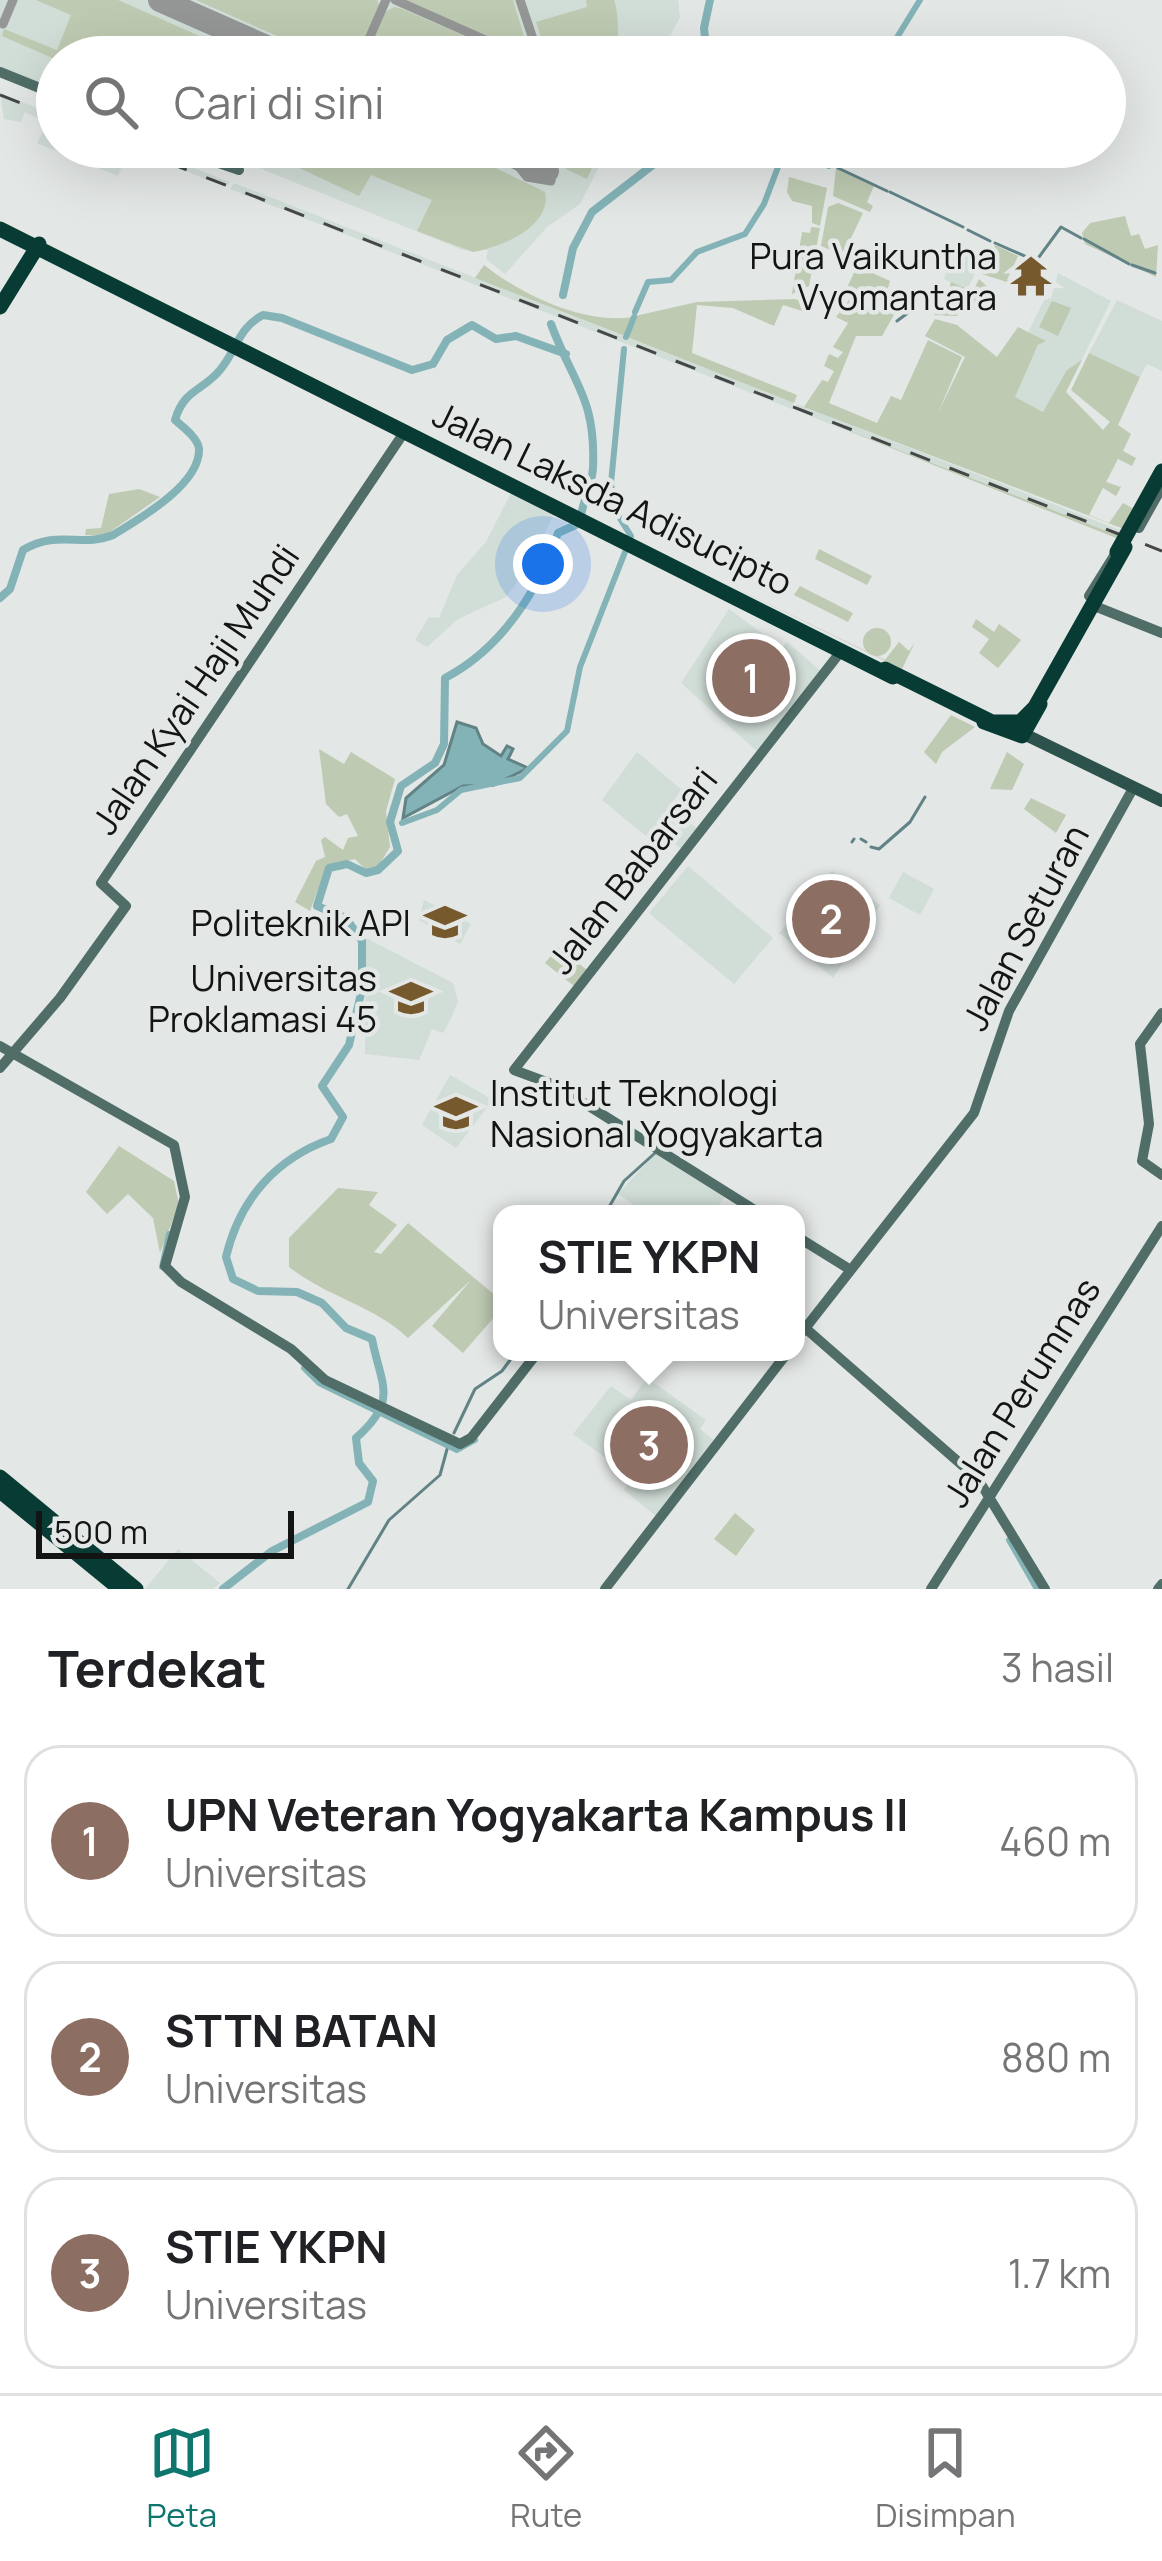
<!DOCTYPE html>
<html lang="id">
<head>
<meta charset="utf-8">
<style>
	body { margin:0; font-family:Manrope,sans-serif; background:#f2f2f2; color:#202124 }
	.scale { position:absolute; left:36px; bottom:30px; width:258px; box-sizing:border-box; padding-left:12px; border:6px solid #131414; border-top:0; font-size:33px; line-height:42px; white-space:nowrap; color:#131414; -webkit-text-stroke:9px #e3e7e5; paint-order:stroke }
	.you { position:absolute; left:543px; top:564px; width:42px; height:42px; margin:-30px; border:9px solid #fff; border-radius:50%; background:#1a73e8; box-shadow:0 0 0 18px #1a73e833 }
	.badge { display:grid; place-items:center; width:78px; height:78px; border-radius:50%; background:#0f766e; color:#fff; font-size:39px; font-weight:700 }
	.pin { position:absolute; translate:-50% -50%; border:6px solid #fff; box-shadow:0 3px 12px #0006 }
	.popup { position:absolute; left:493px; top:1205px; width:312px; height:156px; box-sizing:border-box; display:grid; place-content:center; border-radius:24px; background:#fff; filter:drop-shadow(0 3px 9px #0005); font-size:39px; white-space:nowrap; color:#757577 }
	.popup b { font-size:45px; color:#202124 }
	.popup::after { content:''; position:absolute; left:50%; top:100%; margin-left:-24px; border:24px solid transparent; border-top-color:#fff }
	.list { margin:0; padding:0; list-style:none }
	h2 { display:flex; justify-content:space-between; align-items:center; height:156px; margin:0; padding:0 48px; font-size:51px }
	h2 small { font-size:39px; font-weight:400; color:#757577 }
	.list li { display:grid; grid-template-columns:78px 1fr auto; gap:36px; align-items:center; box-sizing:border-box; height:192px; margin:0 24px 24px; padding:0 24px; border:3px solid #e0e0e0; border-radius:36px }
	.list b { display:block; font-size:45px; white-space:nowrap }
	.list p { margin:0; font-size:39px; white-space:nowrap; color:#757577 }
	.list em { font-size:39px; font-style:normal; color:#757577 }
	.icon { flex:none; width:66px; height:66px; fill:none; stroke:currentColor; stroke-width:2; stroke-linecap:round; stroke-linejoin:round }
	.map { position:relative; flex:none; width:1162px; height:1589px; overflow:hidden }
	.search { position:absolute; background:#fff; box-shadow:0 12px 48px #0002; left:36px; right:36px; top:36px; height:132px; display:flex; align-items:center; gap:30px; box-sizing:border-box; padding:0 42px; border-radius:66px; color:#757577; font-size:45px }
	.sheet { height:804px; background:#fff }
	nav { display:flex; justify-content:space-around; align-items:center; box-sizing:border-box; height:168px; border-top:3px solid #e0e0e0; background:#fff; font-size:33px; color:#757577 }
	nav a { display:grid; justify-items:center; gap:6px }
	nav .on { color:#0f766e }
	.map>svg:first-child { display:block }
</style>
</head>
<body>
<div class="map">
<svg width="1162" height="1589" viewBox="0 0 1162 1589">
	<rect width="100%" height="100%" fill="#e3e7e5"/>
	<path fill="#d1ddd7" d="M 0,0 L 678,0 L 680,17 L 668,40 L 645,57 L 57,57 L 57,92 L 0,69 Z
		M 0,93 L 57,116 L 57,147 L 138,147 L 230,182 L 226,187 L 136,151 L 128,152 L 118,176 L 37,143 L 48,123 L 25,112 L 21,122 L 4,119 Z
		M 176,147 L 602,147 L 600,165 L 580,204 L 547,227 L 505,274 L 486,259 L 488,250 L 463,250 L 249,164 L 233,165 Z
		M 234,183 L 794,403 L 792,409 L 230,189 Z
		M 956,250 L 981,262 L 967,290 L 944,279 Z
		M 1058,273 L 1111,301 L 1082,359 L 1044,412 L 1014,398 L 1039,344 L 1046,342 L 1028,332 L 1046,297 L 1051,299 Z
		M 1117,300 L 1162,321 L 1162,371 L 1147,364 L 1140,377 L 1089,353 Z
		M 797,404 L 1122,531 L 1119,536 L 795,410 Z
		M 511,493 L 554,515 L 542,538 L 516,568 L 520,579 L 506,597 L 458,619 L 427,647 L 415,640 L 429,617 L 439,618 L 457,575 L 486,542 Z
		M 729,609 L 782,648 L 787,642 L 822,672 L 759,753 L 681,683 Z
		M 637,752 L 682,790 L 669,806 L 698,829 L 682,849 L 652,829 L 646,836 L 602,800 Z
		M 688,866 L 773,938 L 734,984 L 649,913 Z
		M 832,871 L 880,905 L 833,978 L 779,933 Z
		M 903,872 L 934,889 L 920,915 L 889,898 Z
		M 424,900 L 471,924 L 460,944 L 419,920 Z
		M 366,938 L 453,983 L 458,1001 L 452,1016 L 443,1033 L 432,1029 L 419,1060 L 365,1054 Z
		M 450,1075 L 493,1100 L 456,1148 L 422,1125 Z
		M 656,1153 L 725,1196 L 713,1214 L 647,1214 L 618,1194 Z
		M 647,1378 L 706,1420 L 700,1429 L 715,1441 L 656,1516 L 624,1490 L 632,1477 L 573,1434 L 611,1386 L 631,1400 Z
		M 178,1549 L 220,1583 L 213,1589 L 145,1589 Z"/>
	<path fill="#becab2" d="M 36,0 L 118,0 L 247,57 L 57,60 L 2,36 L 4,29 L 57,50 L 71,15 Z
		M 196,0 L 377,0 L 380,7 L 358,57 L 325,57 Z
		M 402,0 L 513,0 L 526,43 L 514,49 Z
		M 586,0 L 614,0 C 621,21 615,37 622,57 L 547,57 L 536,22 L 587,7 Z
		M 394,7 L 400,8 L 513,57 L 365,57 L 385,12 Z
		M 269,147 L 452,147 L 545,192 C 552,227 501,247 473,252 L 417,231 L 432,200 L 371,175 L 359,196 L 280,159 Z
		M 570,147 L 601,147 L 587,179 L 566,169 Z
		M 836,168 L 874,186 L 867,202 L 873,206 L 870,212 L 833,196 Z
		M 789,177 L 827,188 L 820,226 L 812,223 L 812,206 L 792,201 L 787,192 Z
		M 838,203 L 863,213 L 843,255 L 821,246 L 828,207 Z
		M 1125,216 L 1131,236 L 1139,234 L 1145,249 L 1158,245 L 1156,277 L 1085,244 L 1082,233 L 1090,223 Z
		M 811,227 L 820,228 L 809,286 L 792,294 L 802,232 L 810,233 Z
		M 995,245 L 1018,256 L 1007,280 L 1013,284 L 982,274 Z
		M 484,265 C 522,295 584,325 633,317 L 625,336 L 475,278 Z
		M 857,266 L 890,281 L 886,295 L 845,292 Z
		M 979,279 L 996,295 L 986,311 L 966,306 Z
		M 951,282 L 969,290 L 957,316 L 934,315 L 945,305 Z
		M 795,299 L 804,302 L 802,311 L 783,305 L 774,326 L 733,308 L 697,305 L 692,353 L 797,395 L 794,403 L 627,337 L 635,316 L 697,302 Z
		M 849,300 L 880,300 L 895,313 L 882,336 L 856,336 L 829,403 L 877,423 L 891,396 L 901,400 L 928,340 L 962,357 L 937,415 L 965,357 L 925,336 L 935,319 L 957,325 L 997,357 L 1018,327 L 1046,341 L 1038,345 L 1015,397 L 1043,412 L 1067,370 L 1082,360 L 1066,392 L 1103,430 L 1110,422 L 1071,390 L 1089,353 L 1140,377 L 1118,425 L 1131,434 L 1123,451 L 1136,458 L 1132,466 L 1118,459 L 1106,482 L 1121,487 L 1116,496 L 1103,488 L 1089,515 L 1109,523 L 1123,503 L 1134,509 L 1124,529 L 804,407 L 822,380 L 828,382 L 834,371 L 824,366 L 829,354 L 838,358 L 843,352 L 833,347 L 848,323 L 836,317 Z
		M 1052,301 L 1071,308 L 1058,336 L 1039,327 Z
		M 816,418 L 1122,537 L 1121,540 Z
		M 139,489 L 160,497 L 104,536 L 85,535 L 86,529 L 101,528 L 109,494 Z
		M 819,549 L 872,576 L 867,585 L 815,559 Z
		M 727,584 L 885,660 L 899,642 L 909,651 L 915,642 L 902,669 Z
		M 800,586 L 853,613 L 848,622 L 794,595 Z
		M 976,619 L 994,632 L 999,624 L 1021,640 L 998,668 L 979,653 L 989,639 L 972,627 Z
		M863 642a14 14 0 1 1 28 0a14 14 0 1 1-28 0Z
		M 951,715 L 975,727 L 942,752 L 936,764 L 924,752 Z
		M 319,749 L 344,764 L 351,752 L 395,779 L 386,811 L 390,847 L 378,867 L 366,870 L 355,859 L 327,865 L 310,911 L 295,902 L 316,861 L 325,857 L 321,840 L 325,837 L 343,850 L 348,838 L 358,836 L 347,814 L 339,817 L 326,804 Z
		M 1007,752 L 1024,764 L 1012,790 L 990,789 Z
		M 1031,798 L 1066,815 L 1056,833 L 1024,809 Z
		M 558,947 L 587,970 L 574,986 L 545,963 Z
		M 119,1146 L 174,1181 L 179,1204 L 160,1253 L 153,1218 L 128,1194 L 107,1214 L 86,1192 Z
		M 338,1188 L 378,1192 L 369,1205 L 397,1225 L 374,1252 L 381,1254 L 408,1223 L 502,1301 L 502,1308 L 463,1353 L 432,1326 L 471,1280 L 408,1338 C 373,1305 329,1298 289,1267 L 289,1238 Z
		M 735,1513 L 755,1530 L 736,1556 L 714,1539 Z"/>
	<path fill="#83b3b7" stroke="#618386" stroke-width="3" d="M 457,722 L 476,728 L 483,744 L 501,756 L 507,746 L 513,749 L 508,759 L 528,768 L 494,785 L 463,786 L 403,818 L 406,798 L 444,765 Z"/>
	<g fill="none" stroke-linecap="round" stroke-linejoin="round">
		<path stroke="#618386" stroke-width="3" d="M 838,168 L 887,191
			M 890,192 L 963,227
			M 968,230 L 990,241
			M 1084,239 L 1129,264
			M 995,243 L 1036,261
			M 1039,257 L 1061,227 L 1081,238
			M 1132,265 L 1155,273
			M 911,308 L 913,305
			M 897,321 L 909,312
			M 861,839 L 866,842
			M 852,842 L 854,839
			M 871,847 L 879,849 L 910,822 L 925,797
			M 665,1146 L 690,1129
			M 605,1214 L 624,1181 L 655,1153
			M 454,1433 L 475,1389 L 502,1371 L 516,1352
			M 348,1589 L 389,1520 L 440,1475 L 449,1442"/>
		<path stroke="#83b3b7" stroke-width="6" d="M 885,57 L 920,0
			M 916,57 L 928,40 L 942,47
			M 635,312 L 648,282 L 671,280 L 697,252 L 745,234 L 764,204 L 783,154 L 796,151 L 829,166 L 840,147
			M 626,337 L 634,317
			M 624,349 L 611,483 L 614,509 L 631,536
			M 402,823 L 437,810 L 461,790 L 520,778 L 567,731 L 580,667 L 625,552
			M 162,1267 L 169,1234
			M 304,1368 L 319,1383 L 457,1450 L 475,1440
			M 1009,1540 L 1037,1589"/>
		<path stroke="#83b3b7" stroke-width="8" d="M 707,57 L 704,28 L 710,0
			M 563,295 L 573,248 L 592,212 L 676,147
			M 0,598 L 10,589 L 23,550 C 58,529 82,548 113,535 C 139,519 200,485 199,449 C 198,438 183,427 175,420 C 184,389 203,391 220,370 C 237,350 238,328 263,315 L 282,318 L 412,370 L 433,364 L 447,340 L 472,325 L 496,339 L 516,336 L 566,354
			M 223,1589 L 272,1551 L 368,1502 L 373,1481 L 359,1463 L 356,1438 C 399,1400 381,1386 372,1339 L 346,1328 L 322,1303 L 297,1292 L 258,1291 L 233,1279 L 226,1257 C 240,1198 277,1158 331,1139 L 343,1117 L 322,1086 L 349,1045 L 362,989 L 362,941 L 346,918 L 317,906 L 329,868 L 347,864 L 366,873 L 378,870 L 398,851 L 390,822 L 401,786 L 435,763 L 444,744 L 445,678 C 502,648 538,591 558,533 L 580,523 C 581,503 592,487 593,468 C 596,397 573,384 551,324"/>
		<path stroke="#949796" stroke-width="9" d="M 395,0 L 524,57
			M 520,0 L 539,57
			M 3,24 L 13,0
			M 361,57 L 386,0
			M 509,154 L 527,177 L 551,181 L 552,165 L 534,165
			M 546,162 L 557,147"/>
		<path stroke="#949796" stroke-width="24" d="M 160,0 L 289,57
			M 493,147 L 547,171"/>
		<path stroke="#506d68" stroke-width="10" d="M 0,72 L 57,95
			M 172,147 L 239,170
			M 1133,525 L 1139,528 L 1162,487
			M 1089,596 L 1114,556
			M 1097,607 L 1162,633
			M 1162,1013 L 1140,1044 L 1149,1124 L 1142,1161 L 1162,1175
			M 0,1046 L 174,1145 L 185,1197 L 165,1266 L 181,1282 L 291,1349 L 325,1380 L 460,1444 L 471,1438 L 538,1352
			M 0,1068 L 60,998 L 126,906 L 101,883 L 403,434
			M 761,1214 L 557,1086 L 514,1070 L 842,650
			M 796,1236 L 846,1267
			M 796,1320 L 978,1479 L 1045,1589
			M 796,1340 L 974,1113 L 1009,1011 L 1131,792
			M 605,1589 L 788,1352
			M 931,1589 L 1162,1226
			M 1158,1589 L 1162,1584"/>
		<path stroke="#2d524c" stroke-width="12" d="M 1020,732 L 1162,801"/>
		<path stroke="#093b35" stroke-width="15" d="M 0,229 L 893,677
			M 0,307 L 39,244
			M 984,722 L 1022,736 L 1040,704
			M 0,1477 L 136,1589
			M 0,1491 L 120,1589"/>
		<path stroke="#454747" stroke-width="3" stroke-dasharray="21 21" stroke-linecap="butt" d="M 0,95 L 57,117
			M 128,147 L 1162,551"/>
		<path stroke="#093b35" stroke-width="15" d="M 1117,552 L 1162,471
			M 885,669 L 992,722 L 1020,722 L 1035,707 L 1125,547"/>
	</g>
	<defs>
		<g id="temple-bare" transform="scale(3.24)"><path d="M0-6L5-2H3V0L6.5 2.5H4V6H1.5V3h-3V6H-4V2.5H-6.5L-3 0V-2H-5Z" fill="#77592e" stroke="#e3e7e5" stroke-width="2.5" paint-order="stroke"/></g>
		<g id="university-bare" transform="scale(3.24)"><path d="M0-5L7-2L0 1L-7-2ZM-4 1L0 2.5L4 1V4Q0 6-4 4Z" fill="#77592e" stroke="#e3e7e5" stroke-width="2.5" paint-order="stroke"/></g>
	</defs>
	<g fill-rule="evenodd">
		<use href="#temple-bare" x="1031" y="276"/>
		<use href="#university-bare" x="445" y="922"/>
		<use href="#university-bare" x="411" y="998"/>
		<use href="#university-bare" x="456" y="1113"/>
	</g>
	<g text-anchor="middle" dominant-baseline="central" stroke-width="9" stroke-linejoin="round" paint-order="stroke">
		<g font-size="36" fill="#131414" stroke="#e3e7e5" text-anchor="end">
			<text x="997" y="255">Pura Vaikuntha<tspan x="997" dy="41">Vyomantara</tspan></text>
			<text x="411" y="922">Politeknik API</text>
			<text x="377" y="977">Universitas<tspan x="377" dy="41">Proklamasi 45</tspan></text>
			<text x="490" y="1092" text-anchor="start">Institut Teknologi<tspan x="490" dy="41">Nasional Yogyakarta</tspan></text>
		</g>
		<g font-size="36" fill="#131414" stroke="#e3e7e5">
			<text transform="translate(613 498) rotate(26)">Jalan Laksda Adisucipto</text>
			<text transform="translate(195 689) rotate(-56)">Jalan Kyai Haji Muhdi</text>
			<text transform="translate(632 870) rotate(-52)">Jalan Babarsari</text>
			<text transform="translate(1025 927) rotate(-62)">Jalan Seturan</text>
			<text transform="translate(1021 1392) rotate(-58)">Jalan Perumnas</text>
		</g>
	</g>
</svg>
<div class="scale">500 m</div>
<div class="you"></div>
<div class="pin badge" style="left:751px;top:678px;background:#8d6e63">1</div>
<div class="pin badge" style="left:831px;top:919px;background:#8d6e63">2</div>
<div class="pin badge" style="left:649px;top:1445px;background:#8d6e63">3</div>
<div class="popup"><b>STIE YKPN</b>Universitas</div>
<div class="search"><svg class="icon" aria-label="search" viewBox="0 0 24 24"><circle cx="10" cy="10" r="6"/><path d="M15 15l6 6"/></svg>Cari di sini</div>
</div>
<section class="sheet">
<h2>Terdekat<small>3 hasil</small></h2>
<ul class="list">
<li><span class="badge" style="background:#8d6e63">1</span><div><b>UPN Veteran Yogyakarta Kampus II</b><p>Universitas</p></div><em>460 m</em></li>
<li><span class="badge" style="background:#8d6e63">2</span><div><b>STTN BATAN</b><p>Universitas</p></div><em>880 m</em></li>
<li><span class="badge" style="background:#8d6e63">3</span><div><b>STIE YKPN</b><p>Universitas</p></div><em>1.7 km</em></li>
</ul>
</section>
<nav>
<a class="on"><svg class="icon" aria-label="map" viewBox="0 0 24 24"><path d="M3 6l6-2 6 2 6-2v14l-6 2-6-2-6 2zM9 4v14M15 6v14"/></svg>Peta</a>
<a><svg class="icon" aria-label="directions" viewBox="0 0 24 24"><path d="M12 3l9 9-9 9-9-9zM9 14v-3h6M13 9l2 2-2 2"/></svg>Rute</a>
<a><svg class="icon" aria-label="saved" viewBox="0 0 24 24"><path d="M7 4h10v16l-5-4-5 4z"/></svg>Disimpan</a>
</nav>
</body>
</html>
